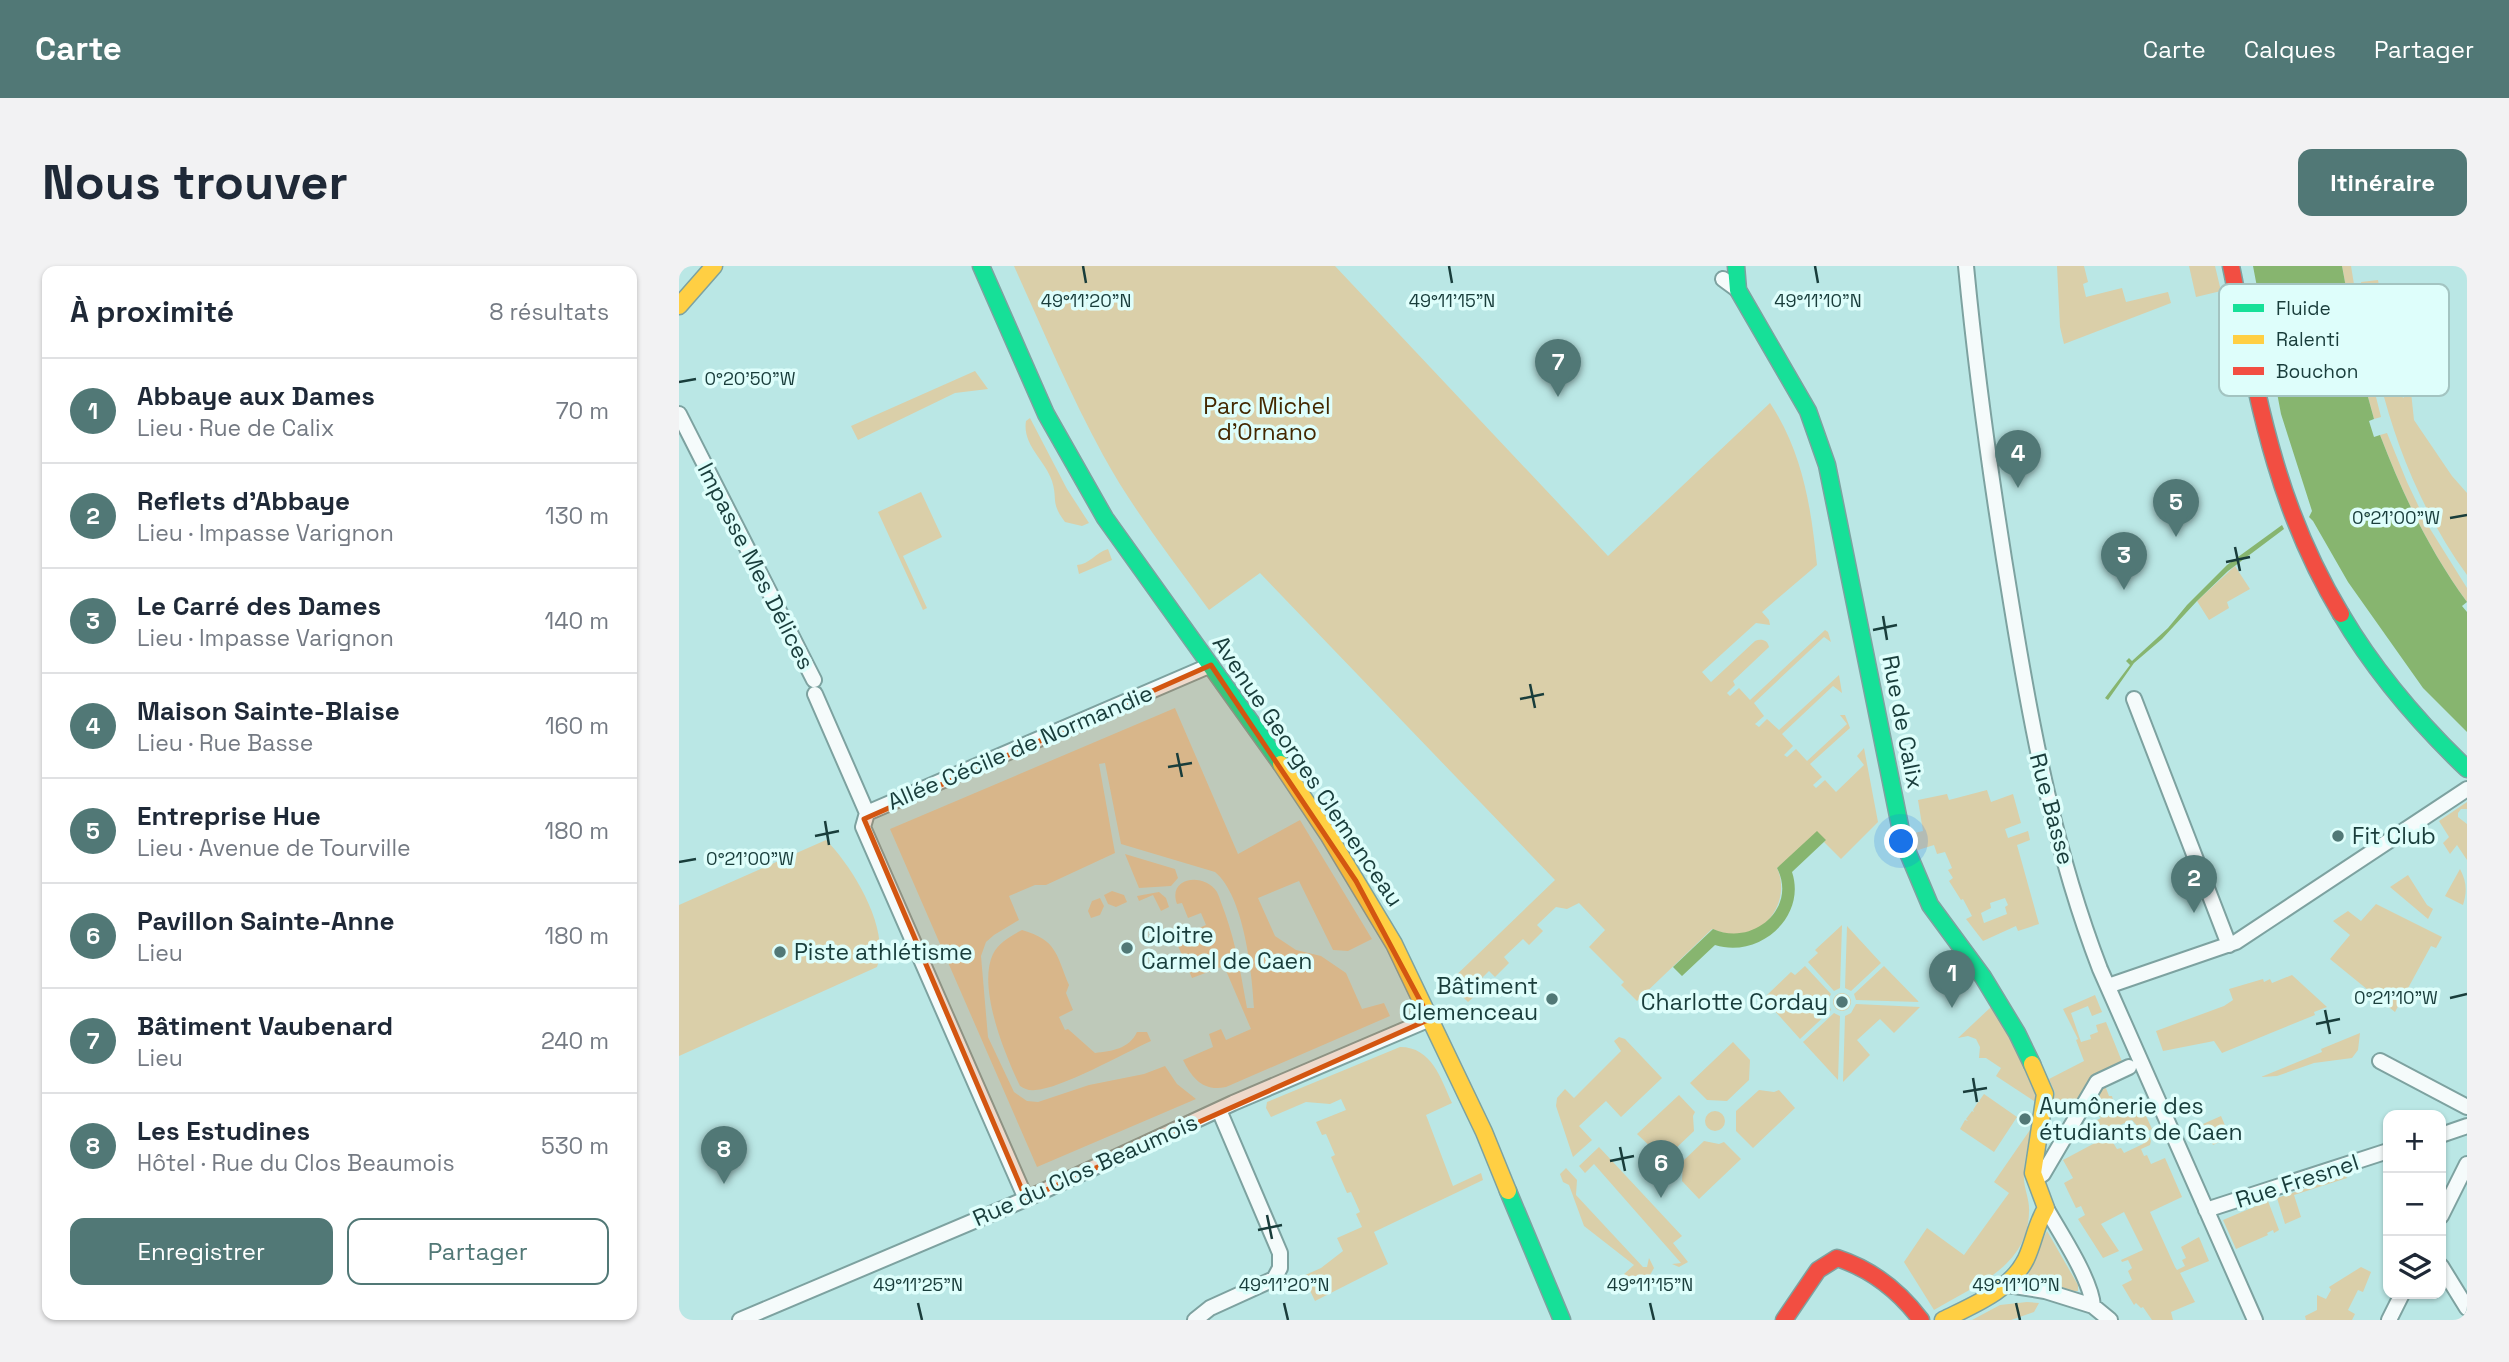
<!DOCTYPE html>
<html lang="fr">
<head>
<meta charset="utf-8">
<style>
	body { margin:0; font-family:"Space Grotesk",sans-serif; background:#f2f2f3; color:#1f2937 }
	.controls { position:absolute; right:21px; bottom:21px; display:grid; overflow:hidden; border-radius:14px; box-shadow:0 2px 5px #0004 }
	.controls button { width:63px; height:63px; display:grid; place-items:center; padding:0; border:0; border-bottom:2px solid #e0e1e3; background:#fff; color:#1f2937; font:35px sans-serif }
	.you { position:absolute; left:1223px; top:576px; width:24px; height:24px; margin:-18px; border:5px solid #fff; border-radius:50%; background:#1a73e8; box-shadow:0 0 0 10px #1a73e833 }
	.badge { display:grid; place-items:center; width:46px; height:46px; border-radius:50%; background:#517876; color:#fff; font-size:23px; font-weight:700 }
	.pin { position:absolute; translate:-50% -58px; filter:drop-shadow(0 2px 4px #0008) }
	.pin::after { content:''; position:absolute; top:37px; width:24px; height:21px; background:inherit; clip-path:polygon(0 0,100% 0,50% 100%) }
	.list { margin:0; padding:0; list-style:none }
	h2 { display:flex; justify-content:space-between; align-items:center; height:91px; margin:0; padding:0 28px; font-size:30px }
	h2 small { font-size:23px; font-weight:400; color:#747a83 }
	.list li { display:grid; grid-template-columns:46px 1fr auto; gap:21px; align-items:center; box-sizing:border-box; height:105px; padding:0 28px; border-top:2px solid #e0e1e3 }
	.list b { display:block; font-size:26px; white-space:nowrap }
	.list p { margin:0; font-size:23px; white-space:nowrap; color:#747a83 }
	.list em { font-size:23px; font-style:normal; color:#747a83 }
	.actions { display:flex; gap:14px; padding:21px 28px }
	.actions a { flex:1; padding:16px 0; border:2px solid #517876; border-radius:14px; text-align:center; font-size:24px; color:#517876 }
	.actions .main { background:#517876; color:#fff }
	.icon { flex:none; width:38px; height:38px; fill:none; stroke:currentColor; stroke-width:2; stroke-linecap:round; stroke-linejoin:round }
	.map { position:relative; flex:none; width:1788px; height:1054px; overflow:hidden; border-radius:14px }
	header { display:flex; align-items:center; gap:42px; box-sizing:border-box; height:98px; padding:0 35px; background:#517876; color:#fff }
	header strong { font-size:33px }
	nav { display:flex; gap:38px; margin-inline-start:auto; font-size:24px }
	.intro { display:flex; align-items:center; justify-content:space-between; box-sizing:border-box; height:168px; padding:0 42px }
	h1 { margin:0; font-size:49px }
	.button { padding:18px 32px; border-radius:14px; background:#517876; color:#fff; font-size:24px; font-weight:700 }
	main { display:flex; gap:42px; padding:0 42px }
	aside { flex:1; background:#fff; border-radius:14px; box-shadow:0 2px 5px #0004 }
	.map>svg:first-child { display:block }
</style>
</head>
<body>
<header>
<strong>Carte</strong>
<nav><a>Carte</a><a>Calques</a><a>Partager</a></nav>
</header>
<div class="intro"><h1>Nous trouver</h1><a class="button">Itinéraire</a></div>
<main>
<aside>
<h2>À proximité<small>8 résultats</small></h2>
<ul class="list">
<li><span class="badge">1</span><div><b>Abbaye aux Dames</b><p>Lieu · Rue de Calix</p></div><em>70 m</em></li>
<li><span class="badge">2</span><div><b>Reflets d'Abbaye</b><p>Lieu · Impasse Varignon</p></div><em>130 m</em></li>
<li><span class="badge">3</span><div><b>Le Carré des Dames</b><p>Lieu · Impasse Varignon</p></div><em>140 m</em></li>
<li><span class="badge">4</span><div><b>Maison Sainte-Blaise</b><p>Lieu · Rue Basse</p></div><em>160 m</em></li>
<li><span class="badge">5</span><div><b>Entreprise Hue</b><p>Lieu · Avenue de Tourville</p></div><em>180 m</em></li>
<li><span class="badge">6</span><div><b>Pavillon Sainte-Anne</b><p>Lieu</p></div><em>180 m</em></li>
<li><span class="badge">7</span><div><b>Bâtiment Vaubenard</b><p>Lieu</p></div><em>240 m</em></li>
<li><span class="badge">8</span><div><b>Les Estudines</b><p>Hôtel · Rue du Clos Beaumois</p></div><em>530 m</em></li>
</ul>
<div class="actions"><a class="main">Enregistrer</a><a>Partager</a></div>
</aside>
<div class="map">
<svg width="1788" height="1054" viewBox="0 0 1788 1054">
	<rect width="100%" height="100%" fill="#bae7e5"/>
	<path fill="#dacfa9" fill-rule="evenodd" d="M 335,0 L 656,0 L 929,290 L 1091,137 C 1124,187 1132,241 1138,299 L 1083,346 L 1090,354 L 1091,359 L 1077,357 L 1023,406 L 1032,416 L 1076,375 C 1082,372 1089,374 1090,381 L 1054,415 L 1056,419 L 1048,427 L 1051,430 L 1060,422 L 1071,434 L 1146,364 L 1149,366 L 1152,376 L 1145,371 L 1075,437 L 1085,450 L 1076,458 L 1080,461 L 1088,453 L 1100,464 L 1160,409 L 1163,427 L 1154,420 L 1103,468 L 1114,480 L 1105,489 L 1108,491 L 1117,483 L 1128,495 L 1168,458 L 1161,449 L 1166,449 L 1171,462 L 1131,498 L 1143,511 L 1134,519 L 1137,522 L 1146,514 L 1157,526 L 1185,499 L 1178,490 L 1185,482 L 1199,556 L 1162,593 L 1145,576 L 1147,574 L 1098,602 C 1110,628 1095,661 1066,668 C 1055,671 1044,667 1033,663 L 958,735 L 942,719 L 945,716 L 910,681 L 926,664 L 900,637 L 888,643 L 877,641 L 858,659 L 864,665 L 850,679 L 844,673 L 825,691 L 830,697 L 816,711 L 810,705 L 794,721 L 799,727 L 789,736 L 777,724 L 771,723 L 768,718 L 876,614 L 581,307 L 530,344 C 493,293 454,244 424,189 C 391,128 364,64 335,0 Z
		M 1378,0 L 1405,0 L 1409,16 L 1404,18 L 1407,31 L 1443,22 L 1447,36 L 1489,26 L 1492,37 L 1385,78 L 1381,61 Z
		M 1510,0 L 1536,0 L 1542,25 L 1517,31 Z
		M 1663,0 L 1672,0 L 1687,91 L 1702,151 L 1695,153 L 1684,113 Z
		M 1699,14 L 1715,98 L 1697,100 L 1682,16 Z
		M 296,105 L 309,123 L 276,127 L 179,174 L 172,160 Z
		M 1718,111 L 1724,132 L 1732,126 L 1735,154 L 1773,210 L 1788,227 L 1788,309 C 1747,253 1717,182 1701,115 Z
		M 351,152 L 388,223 L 410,257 L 403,260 L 386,256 C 371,236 379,234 373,215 C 366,194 343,179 347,155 Z
		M 1708,167 L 1728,216 L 1748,258 L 1788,322 L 1788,336 C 1750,284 1724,229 1701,169 Z
		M 242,226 L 263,271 L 224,290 L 248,342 L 244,344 L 199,246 Z
		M 429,283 L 433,294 L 400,308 L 398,299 C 411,298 416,287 429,283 Z
		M 1556,300 L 1571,323 L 1548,336 L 1550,342 L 1530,354 L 1518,335 Z
		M 496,442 L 559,588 L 621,554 L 693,673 L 669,685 L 654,684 L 620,615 L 579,632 L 596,670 L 617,684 L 642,690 L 667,707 L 683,743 L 705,737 L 711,750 L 547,821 C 524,826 513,812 504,794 L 534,781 L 530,768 L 542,763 L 547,774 L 572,763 L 545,700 L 513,712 L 496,673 L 527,659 L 522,647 L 509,652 L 503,637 L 498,638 C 488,611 525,606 538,626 C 541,632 543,640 546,647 C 557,678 562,709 568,742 L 575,742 C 573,706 565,630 536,606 L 442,578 L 426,497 L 420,498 L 436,587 L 367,619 L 356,619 L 330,630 L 340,654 L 315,669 L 307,676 L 302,690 L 309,771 L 335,826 L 348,835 L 359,836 L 410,819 L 465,808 L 486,800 L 498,818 L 517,833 L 358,901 L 211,563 Z
		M 1308,524 L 1312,536 L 1334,528 L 1342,557 L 1326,563 L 1329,572 L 1349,565 L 1351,574 L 1338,579 L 1360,658 L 1339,665 L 1337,660 L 1304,675 L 1287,653 L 1293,650 L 1284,633 L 1282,634 L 1270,615 L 1274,612 L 1269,604 L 1273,602 L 1266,586 L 1258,588 L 1255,579 L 1236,585 L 1231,568 L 1244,565 L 1239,534 L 1268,528 L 1270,534 ZM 1326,632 L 1329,639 L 1326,641 L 1328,648 L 1305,657 L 1302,647 L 1312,642 L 1311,637 Z
		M 1788,536 L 1788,543 L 1782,543 L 1779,547 L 1779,551 L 1788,558 L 1788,594 L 1778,579 L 1771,588 L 1764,577 L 1770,571 L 1760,555 Z
		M 147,574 C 173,600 212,663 198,701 L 0,790 L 0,639 Z
		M 446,588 L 496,603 L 499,612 L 492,620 L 460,622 Z
		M 1781,603 C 1788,616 1788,626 1784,639 L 1766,630 Z
		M 1729,609 L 1748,639 L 1754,643 L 1749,653 L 1711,621 Z
		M 433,625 L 445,629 L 448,636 L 437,641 L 429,638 L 425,629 Z
		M 480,626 L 487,632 L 490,641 L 482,645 L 474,629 L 460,635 L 458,630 Z
		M 421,632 L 425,640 L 421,649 L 412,652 L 409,645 L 413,635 Z
		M 1697,638 L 1763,671 L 1757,682 L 1752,680 L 1716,746 L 1651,693 L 1671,669 L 1654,655 L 1669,645 L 1682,655 Z
		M 1163,659 L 1161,722 L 1155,725 L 1129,696 L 1139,687 L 1136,684 Z
		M 1168,660 L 1202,697 L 1172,725 L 1166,722 Z
		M 343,664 C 378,674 377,688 390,719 L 387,727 L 394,744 L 380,751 L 386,764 L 389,763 L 416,787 C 433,785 450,783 458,766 L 468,766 L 472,775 C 445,787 382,823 356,824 C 350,825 346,823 341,820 C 326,789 298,721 314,688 C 320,676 332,670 343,664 Z
		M 1126,700 L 1152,728 L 1150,732 L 1087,730 L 1112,706 L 1116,709 Z
		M 1205,700 L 1240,736 L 1177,734 L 1175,728 Z
		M 1613,709 L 1648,741 L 1635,746 L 1636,749 L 1543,787 L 1535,775 L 1484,785 L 1477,765 L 1545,740 L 1554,734 L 1550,723 L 1584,713 L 1585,716 L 1591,713 L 1593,717 Z
		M1154 736a9 9 0 1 1 18 0a9 9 0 1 1-18 0Z
		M 1416,729 L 1423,746 L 1413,750 L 1409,740 L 1392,747 L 1402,776 L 1412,773 L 1411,769 L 1419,766 L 1417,759 L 1427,756 L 1444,798 L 1395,845 L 1374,837 L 1376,827 L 1370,813 L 1405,795 L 1397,774 L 1399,773 L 1384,743 Z
		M 1086,734 L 1149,737 L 1152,744 L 1121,773 Z
		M 1177,738 L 1241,741 L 1215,767 L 1201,753 L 1178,774 L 1191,789 L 1164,816 L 1166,750 L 1172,747 Z
		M 1312,741 L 1335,779 L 1358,832 L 1358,837 L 1317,810 L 1322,802 L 1307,792 L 1300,792 L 1301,781 L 1297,773 L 1289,770 L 1279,772 Z
		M 1155,747 L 1161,750 L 1159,814 L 1124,776 Z
		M 1681,767 L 1679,784 L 1673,792 L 1635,797 L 1598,810 L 1582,811 L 1643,786 L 1642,783 Z
		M 940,771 L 946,773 L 983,812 L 942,851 L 927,835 L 900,860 L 913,874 L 894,891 L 877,840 L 878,832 L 886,823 L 895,832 L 942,785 L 935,775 Z
		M 1054,776 L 1071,794 L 1070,814 L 1048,835 L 1028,834 L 1011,817 Z
		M 721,781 C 753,781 762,813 773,837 L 747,849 L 774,920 L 802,907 L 804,914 L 695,966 L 709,998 L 636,1035 L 624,1010 L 642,1002 L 664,985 L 658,972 L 683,961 L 677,948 L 681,946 L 672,926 L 668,927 L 652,891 L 656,889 L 647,868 L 643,869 L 637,856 L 667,844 L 662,833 L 651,838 L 627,836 L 592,851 L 587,842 L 588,836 Z
		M 1425,817 L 1430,830 L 1433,830 L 1436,843 L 1459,832 L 1473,863 L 1468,866 L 1472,875 L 1471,879 L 1462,883 L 1465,890 L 1468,889 L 1472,898 L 1486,892 L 1503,931 L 1471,946 L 1496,1001 L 1498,1004 L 1506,1000 L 1503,994 L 1507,992 L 1502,981 L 1520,971 L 1530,995 L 1501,1007 L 1516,1036 L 1492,1046 L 1494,1054 L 1473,1054 L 1464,1041 L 1462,1042 L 1457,1037 L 1455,1039 L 1443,1019 L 1453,1014 L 1449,1005 L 1453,1002 L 1449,994 L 1443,996 L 1442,994 L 1464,984 L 1445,946 L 1422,958 L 1440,985 L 1424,992 L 1399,953 L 1406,949 L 1402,940 L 1397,942 L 1385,917 L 1394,912 L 1384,894 L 1429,870 L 1418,854 L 1422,852 L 1409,840 ZM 1453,854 L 1459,861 L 1464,878 L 1445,887 L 1442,882 L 1438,883 L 1429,869 L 1435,866 L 1434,862 Z
		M 1080,824 L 1095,826 L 1100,824 L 1116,842 L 1074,882 L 1057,865 L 1057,845 Z
		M 1305,828 L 1338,851 L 1315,886 L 1281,863 L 1286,854 L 1289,855 L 1287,853 L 1293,845 L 1295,846 L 1294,844 L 1299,836 L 1301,836 L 1300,835 Z
		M 1000,829 L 1016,846 L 1014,850 L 1015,865 L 994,885 L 975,884 L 958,868 Z
		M1026 855a10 10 0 1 1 20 0a10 10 0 1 1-20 0Z
		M 1542,850 L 1551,871 L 1534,879 L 1524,858 Z
		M 1353,861 C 1350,876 1345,893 1345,909 C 1344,921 1351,933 1350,946 C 1349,1001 1296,1019 1255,1044 L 1225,996 L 1248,962 L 1285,989 L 1330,927 L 1315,916 Z
		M 1025,875 L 1040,878 L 1045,876 L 1062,893 L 1020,933 L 1003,915 L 1004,895 Z
		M 920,881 L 1003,970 L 994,977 L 1009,996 L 1000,1001 L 993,998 L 1002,997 L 915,898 L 906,907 L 900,900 Z
		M 887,902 L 898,914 L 897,929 L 964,1001 L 968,1001 L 970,992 L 975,1002 L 971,1009 L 948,1011 L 945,1008 L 955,999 L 905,960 L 890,919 L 884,916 L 881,908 Z
		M 1667,909 L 1668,912 L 1615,929 L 1622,951 L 1606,958 L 1598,932 Z
		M 1589,935 L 1600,964 L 1595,967 L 1594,964 L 1588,967 L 1589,969 L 1557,983 L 1544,954 Z
		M 1368,965 L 1399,1019 L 1399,1025 L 1394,1025 L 1349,1011 L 1350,1001 Z
		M 1682,1001 L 1692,1006 L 1684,1026 L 1679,1024 L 1669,1044 L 1676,1048 L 1673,1054 L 1627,1054 L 1626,1050 L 1638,1044 L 1638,1029 L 1647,1033 L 1652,1024 L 1650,1021 Z
		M 1348,1036 L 1360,1037 L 1355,1046 L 1332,1054 L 1293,1054 L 1321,1039 Z"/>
	<path fill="#87b56f" d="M 1574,0 L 1663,0 L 1684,113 L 1695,153 L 1690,155 L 1695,171 L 1701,169 C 1724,229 1750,284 1788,336 L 1783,340 L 1788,346 L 1788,466 L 1744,422 L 1669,316 L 1634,255 L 1630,251 L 1633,245 L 1602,148 Z
		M 1603,259 L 1605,263 L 1549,305 L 1518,335 L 1483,373 L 1455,397 L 1429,434 L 1426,432 L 1451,399 L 1447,395 L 1450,392 L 1453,395 L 1489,362 L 1508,339 L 1548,299 Z
		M 1138,565 L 1147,574 L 1113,606 C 1128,651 1080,693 1036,679 L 1003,710 L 994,701 L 1034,663 C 1073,681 1119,643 1098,602 Z"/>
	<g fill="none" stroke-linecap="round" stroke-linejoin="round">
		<g stroke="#7da2a0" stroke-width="18">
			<path id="street" d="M 1287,0 C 1298,115 1314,228 1333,342 C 1353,465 1376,586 1421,703 L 1576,1054
				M 1044,13 L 1059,24
				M 0,148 L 135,414
				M 136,428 L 188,547
				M 1455,433 L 1550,679
				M 1429,720 L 1557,676 L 1788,523
				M 1701,795 L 1788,841
				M 1762,869 L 1788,860
				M 1361,910 L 1364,908 L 1418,816 L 1450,801
				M 347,933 L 184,561 L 188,547 L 532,399
				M 1367,942 C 1381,967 1412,1013 1414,1040
				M 1527,944 L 1709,885
				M 1762,950 L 1788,898
				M 1762,1000 L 1788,1042
				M 1329,1019 L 1366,1025 L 1414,1040 L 1431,1054
				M 61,1054 L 347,933 L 554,837 L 751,753
				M 516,1054 L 531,1042 L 595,1013 L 601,1002 L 601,987 L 540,844
				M 1710,1054 L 1723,1028"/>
		</g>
		<g stroke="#7da2a0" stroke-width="19">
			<path id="fast" d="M 302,0 L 367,148 L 426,252 L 602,498
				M 1057,0 L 1059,24 L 1129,145 L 1148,199 L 1224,575 L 1251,639 L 1304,711 L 1338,767 L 1353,798
				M 1662,348 C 1696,406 1739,456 1788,503
				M 829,925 L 883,1054"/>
		</g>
		<g stroke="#7da2a0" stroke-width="19">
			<path id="slow" d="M 0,40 L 35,0
				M 602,498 L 650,570 L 715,678 L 805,866 L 829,925
				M 1264,1054 C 1294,1039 1331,1025 1347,993 C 1355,976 1357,958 1367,942 L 1354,907 L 1366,828 L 1353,798"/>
		</g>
		<g stroke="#7da2a0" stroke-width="19">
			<path id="jam" d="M 1552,0 C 1578,127 1594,235 1662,348
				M 1105,1054 L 1139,1004 L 1158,992 C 1192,1003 1221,1026 1242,1054"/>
		</g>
		<use href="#street" stroke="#f5fbfb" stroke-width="14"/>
		<use href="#fast" stroke="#16e098" stroke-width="16"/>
		<use href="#slow" stroke="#ffcf43" stroke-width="16"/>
		<use href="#jam" stroke="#f24e42" stroke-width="16"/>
	</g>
	<path fill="#d35611" fill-opacity="0.2" stroke="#d35611" stroke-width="5" stroke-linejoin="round" d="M 532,399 L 677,615 L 751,753 L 347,933 L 185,553 Z"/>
	<path fill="none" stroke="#193d3b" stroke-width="2.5" d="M 404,0 L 407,17M 770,0 L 773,17M 1136,0 L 1139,17M 0,116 L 17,113M 1771,252 L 1788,249M 1556,281 L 1561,305M 1547,296 L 1571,291M 1204,350 L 1208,374M 1194,364 L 1218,359M 851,418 L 856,442M 841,433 L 865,428M 498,487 L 503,511M 489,501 L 513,497M 146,555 L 150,579M 136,570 L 160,565M 0,596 L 17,593M 1771,732 L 1788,728M 1646,744 L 1651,768M 1637,758 L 1661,753M 1294,812 L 1298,836M 1284,826 L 1308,822M 941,881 L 946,905M 931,895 L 955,890M 588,949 L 593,973M 579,964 L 603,959M 239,1037 L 243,1054M 605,1037 L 609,1054M 971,1037 L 975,1054M 1337,1037 L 1341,1054"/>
	<g fill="#517876" stroke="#defefb" stroke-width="2.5">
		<circle cx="1659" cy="570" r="7"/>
		<circle cx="448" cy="682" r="7"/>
		<circle cx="101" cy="686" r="7"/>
		<circle cx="873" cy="733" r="7"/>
		<circle cx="1163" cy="736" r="7"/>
		<circle cx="1346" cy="853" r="7"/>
	</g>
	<g text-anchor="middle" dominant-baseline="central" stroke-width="7" stroke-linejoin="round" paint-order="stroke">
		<g font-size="23" fill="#442800" stroke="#defefb">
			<text x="588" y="140">Parc Michel<tspan x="588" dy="26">d'Ornano</tspan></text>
		</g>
		<g font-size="23" fill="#193d3b" stroke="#defefb">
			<text transform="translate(77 300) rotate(63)">Impasse Mes Délices</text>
			<text transform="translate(1224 456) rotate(79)">Rue de Calix</text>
			<text transform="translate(341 481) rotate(-23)">Allée Cécile de Normandie</text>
			<text transform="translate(629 505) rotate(56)">Avenue Georges Clemenceau</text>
			<text transform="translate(1373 543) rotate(75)">Rue Basse</text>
			<text transform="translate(406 904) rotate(-24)">Rue du Clos Beaumois</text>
			<text transform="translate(1618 915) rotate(-18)">Rue Fresnel</text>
		</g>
		<g font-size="23" fill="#193d3b" stroke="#defefb" text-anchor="start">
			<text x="1673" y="570">Fit Club</text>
			<text x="462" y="669">Cloitre<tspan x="462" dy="26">Carmel de Caen</tspan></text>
			<text x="115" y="686">Piste athlétisme</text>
			<text x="859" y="720" text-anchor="end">Bâtiment<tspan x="859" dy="26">Clemenceau</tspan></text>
			<text x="1149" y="736" text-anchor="end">Charlotte Corday</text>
			<text x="1360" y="840">Aumônerie des<tspan x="1360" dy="26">étudiants de Caen</tspan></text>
		</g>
	</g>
	<rect x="1540" y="18" width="230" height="112" rx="10" fill="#defefb" stroke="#a3c4c1" stroke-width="2"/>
	<rect x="1554" y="38" width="31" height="8" fill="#16e098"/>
	<rect x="1554" y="69" width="31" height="9" fill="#ffcf43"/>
	<rect x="1554" y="101" width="31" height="8" fill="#f24e42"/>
	<g font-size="19" fill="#193d3b">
		<text x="1597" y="49">Fluide</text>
		<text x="1597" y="80">Ralenti</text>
		<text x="1597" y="112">Bouchon</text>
	</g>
	<g font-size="18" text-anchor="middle" fill="#193d3b" stroke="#defefb" stroke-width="7" stroke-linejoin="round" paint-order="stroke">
		<text x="407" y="41">49°11'20"N</text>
		<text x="773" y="41">49°11'15"N</text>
		<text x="1139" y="41">49°11'10"N</text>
		<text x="71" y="119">0°20'50"W</text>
		<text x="1717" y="258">0°21'00"W</text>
		<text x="71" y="599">0°21'00"W</text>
		<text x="1717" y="738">0°21'10"W</text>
		<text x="239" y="1025">49°11'25"N</text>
		<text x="605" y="1025">49°11'20"N</text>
		<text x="971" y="1025">49°11'15"N</text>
		<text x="1337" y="1025">49°11'10"N</text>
	</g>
</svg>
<div class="controls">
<button>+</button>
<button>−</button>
<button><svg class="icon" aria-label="layers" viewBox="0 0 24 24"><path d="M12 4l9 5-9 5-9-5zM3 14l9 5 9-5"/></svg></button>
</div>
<div class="you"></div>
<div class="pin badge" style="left:1273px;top:742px">1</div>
<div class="pin badge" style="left:1515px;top:647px">2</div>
<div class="pin badge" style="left:1445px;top:324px">3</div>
<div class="pin badge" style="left:1339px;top:222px">4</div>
<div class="pin badge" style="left:1497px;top:271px">5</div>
<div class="pin badge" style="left:982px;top:932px">6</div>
<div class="pin badge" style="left:879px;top:131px">7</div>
<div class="pin badge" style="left:45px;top:918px">8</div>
</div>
</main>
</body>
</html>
